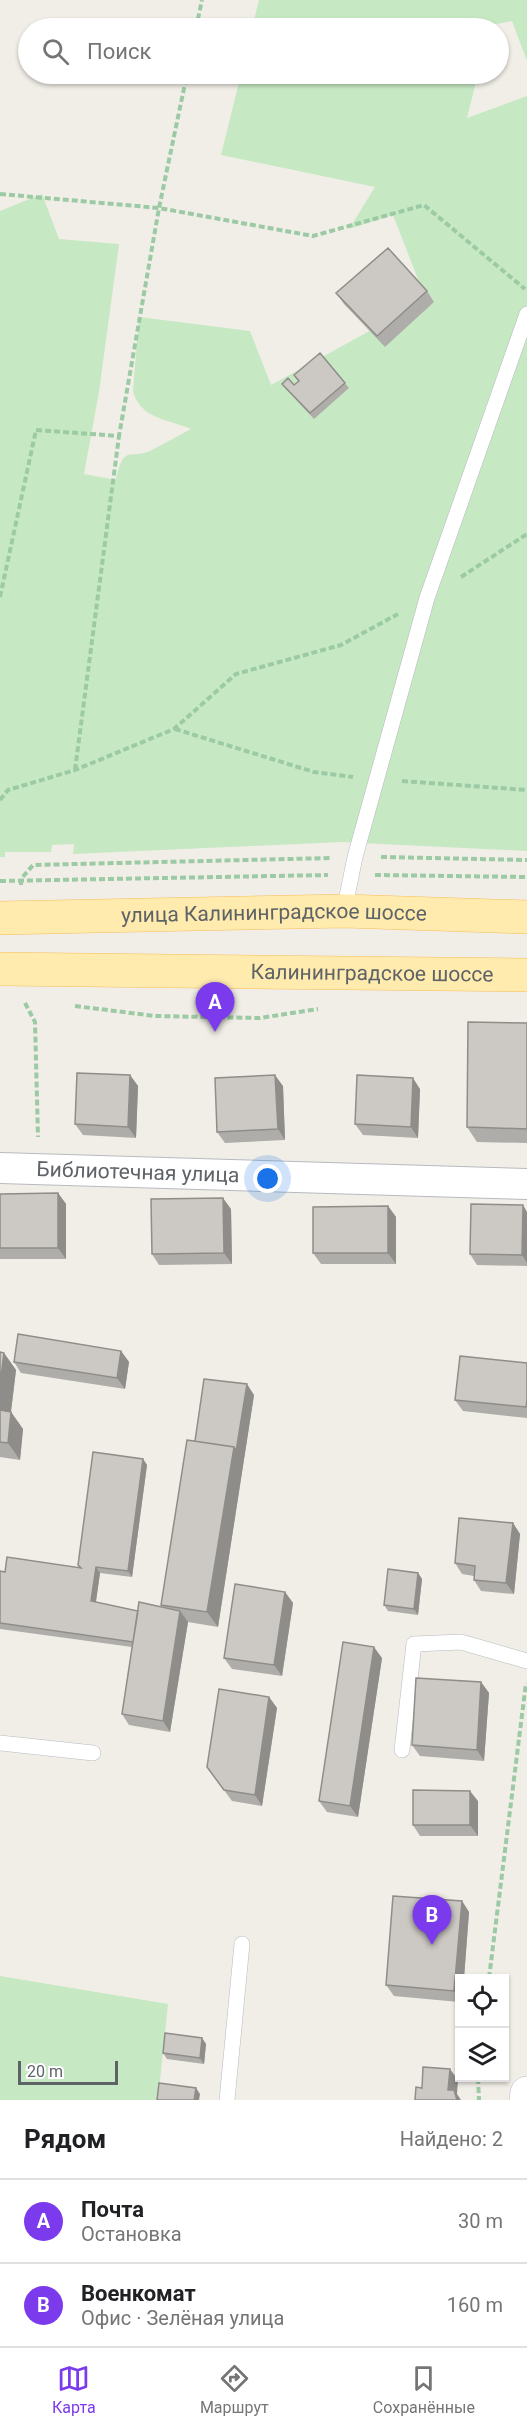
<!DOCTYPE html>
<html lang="ru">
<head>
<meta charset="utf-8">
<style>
	body { margin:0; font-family:Roboto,sans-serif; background:#f2f2f2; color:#202124 }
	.controls { position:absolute; right:18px; bottom:18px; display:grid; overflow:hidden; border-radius:0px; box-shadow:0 2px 4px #0004 }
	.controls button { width:54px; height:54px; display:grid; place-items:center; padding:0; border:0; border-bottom:2px solid #e0e0e0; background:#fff; color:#202124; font:30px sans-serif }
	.scale { position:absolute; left:18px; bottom:15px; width:100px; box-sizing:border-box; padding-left:6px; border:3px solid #5e6368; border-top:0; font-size:16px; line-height:21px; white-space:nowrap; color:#5e6368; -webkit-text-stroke:4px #fff; paint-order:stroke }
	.you { position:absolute; left:268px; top:1179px; width:21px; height:21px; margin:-15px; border:4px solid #fff; border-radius:50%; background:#1a73e8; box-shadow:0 0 0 9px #1a73e833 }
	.badge { display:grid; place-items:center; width:39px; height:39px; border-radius:50%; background:#7c3aed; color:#fff; font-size:20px; font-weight:700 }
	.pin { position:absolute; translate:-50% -50px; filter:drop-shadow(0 2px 3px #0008) }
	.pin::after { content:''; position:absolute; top:32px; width:21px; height:18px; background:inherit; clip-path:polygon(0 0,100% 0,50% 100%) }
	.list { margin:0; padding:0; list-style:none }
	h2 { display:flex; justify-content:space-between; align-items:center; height:78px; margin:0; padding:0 24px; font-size:26px }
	h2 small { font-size:20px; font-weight:400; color:#757577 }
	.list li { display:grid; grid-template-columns:39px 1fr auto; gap:18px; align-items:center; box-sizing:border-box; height:84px; padding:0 24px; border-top:2px solid #e0e0e0 }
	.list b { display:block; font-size:22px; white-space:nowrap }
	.list p { margin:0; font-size:20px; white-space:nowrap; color:#757577 }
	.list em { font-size:20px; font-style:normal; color:#757577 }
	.icon { flex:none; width:33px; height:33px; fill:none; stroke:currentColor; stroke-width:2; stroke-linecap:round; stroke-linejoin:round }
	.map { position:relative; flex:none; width:527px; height:2100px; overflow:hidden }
	.search { position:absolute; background:#fff; box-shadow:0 2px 4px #0004; left:18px; right:18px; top:18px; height:66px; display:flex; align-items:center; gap:15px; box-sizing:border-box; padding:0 21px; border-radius:33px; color:#757577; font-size:22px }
	.sheet { height:246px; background:#fff }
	nav { display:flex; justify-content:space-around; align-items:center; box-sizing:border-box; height:84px; border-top:2px solid #e0e0e0; background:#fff; font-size:16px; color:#757577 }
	nav a { display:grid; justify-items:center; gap:3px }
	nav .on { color:#7c3aed }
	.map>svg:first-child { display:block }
</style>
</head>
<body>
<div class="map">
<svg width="527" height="2100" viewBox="0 0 527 2100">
	<rect width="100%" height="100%" fill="#f1eee7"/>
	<path fill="#c6e9c3" d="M 259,0 L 527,0 L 527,61 L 512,21 L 491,25 L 490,28 L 252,28 Z
		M 241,74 L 478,74 L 467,118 L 527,96 L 527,851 L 341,842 L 73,854 L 74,844 L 52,845 L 51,852 L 5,852 L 5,857 L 0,857 L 0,211 L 42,194 L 59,239 L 119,244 L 99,392 L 84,474 L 116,480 C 124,442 130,461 152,450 C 165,443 178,436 191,429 C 168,419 140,419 133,391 L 139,317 L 250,331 L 271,385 L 426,300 L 393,215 L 349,229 L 375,187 L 221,155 Z
		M 0,1976 L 168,2004 L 158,2100 L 0,2100 Z"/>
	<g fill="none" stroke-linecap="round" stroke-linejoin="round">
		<g stroke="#b7babe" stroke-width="16">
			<path id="lane" d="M 344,911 L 355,857 L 427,598 L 527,314
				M 0,1743 L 93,1753
				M 402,1750 L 414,1644 L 461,1642 L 527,1661
				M 227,2100 L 242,1944"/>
		</g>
		<g stroke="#b7babe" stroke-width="32">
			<g id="street">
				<path id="s1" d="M 0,1168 L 527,1184"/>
			</g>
		</g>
		<g stroke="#b8bcc1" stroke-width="34">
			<path id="secondary" d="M 526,2100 L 527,2093"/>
		</g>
		<g stroke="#f7bd5a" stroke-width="34">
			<g id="primary">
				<path id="s2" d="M 0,918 L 344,911 L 527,917"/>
				<path id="s3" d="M 0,969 L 527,975"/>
			</g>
		</g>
		<path stroke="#9ccaa5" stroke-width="4" stroke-dasharray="6 3" stroke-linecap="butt" d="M 196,28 L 202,0
			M 0,194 L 159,208 L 313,236 L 424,205 L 525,289
			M 461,577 L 527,534
			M 0,597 L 36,430 L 119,436 L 159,208 L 187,74
			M 175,729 L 314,772 L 353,777
			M 75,770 L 119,436
			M 402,781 L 527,790
			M 0,800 L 8,790 L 75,770 L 174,729 L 236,674 L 341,645 L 398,614
			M 381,857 L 527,860
			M 375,875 L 527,877
			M 0,881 L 328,875
			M 21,885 L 21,879 L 33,865 L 331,858
			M 25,1003 L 35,1022 L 38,1137
			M 75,1006 L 155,1016 L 260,1018 L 318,1009
			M 489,1978 L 526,1683
			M 478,2078 L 479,2100"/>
		<use href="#lane" stroke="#fff" stroke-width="15"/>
		<use href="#street" stroke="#fff" stroke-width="30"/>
		<use href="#secondary" stroke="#fff" stroke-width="33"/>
		<use href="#primary" stroke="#ffebae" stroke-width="33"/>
	</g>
	<path fill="#afada9" d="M 427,291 L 434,302 L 385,347 L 344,304 L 336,293 Z
		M 294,375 L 345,383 L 349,388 L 314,419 L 287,390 L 282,384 L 294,385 L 299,381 Z
		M 527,1023 L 527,1143 L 477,1142 L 467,1127 Z
		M 130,1075 L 138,1086 L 136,1138 L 83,1135 L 75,1124 Z
		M 283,1086 L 285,1140 L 225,1143 L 217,1132 Z
		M 420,1089 L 418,1138 L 363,1135 L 355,1124 Z
		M 58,1193 L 66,1204 L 66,1259 L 0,1259 L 0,1194 Z
		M 388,1206 L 396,1217 L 396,1264 L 321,1264 L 313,1253 Z
		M 231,1209 L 232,1264 L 159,1265 L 152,1254 Z
		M 527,1212 L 527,1266 L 477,1265 L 470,1254 Z
		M 121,1351 L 129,1362 L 125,1389 L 21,1373 L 14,1362 Z
		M 0,1352 L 4,1353 L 16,1370 L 11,1412 L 23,1429 L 20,1460 L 0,1457 Z
		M 527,1363 L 527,1418 L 463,1411 L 455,1400 Z
		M 254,1395 L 218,1627 L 188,1622 L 170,1732 L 129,1725 L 122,1714 L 132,1647 L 0,1629 L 0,1571 L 5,1572 L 81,1568 L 143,1459 L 147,1465 L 132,1577 L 100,1573 L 96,1602 L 138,1611 L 163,1607 L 161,1605 L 194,1441 Z
		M 513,1523 L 520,1534 L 514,1594 L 481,1591 L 474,1580 L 474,1576 L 462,1574 L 455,1563 Z
		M 418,1573 L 422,1579 L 418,1615 L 388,1611 L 384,1605 Z
		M 285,1592 L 293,1603 L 282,1676 L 232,1669 L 224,1658 Z
		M 382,1658 L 358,1817 L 327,1812 L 319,1801 Z
		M 481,1682 L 489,1693 L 484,1761 L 420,1756 L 412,1745 Z
		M 269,1697 L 277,1708 L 262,1806 L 232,1801 L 207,1767 Z
		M 478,1801 L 478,1836 L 420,1836 L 413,1825 Z
		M 462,1901 L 469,1912 L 464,1978 L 459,1978 L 459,2002 L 394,1996 L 386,1985 Z
		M 202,2038 L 206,2044 L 204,2064 L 167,2059 L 163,2053 Z"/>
	<path fill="#8f8d89" d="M 130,1075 L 138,1086 L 136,1138 L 128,1127 Z
		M 275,1075 L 283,1086 L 285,1140 L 278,1129 Z
		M 413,1078 L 420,1089 L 418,1138 L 411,1127 Z
		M 58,1193 L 66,1204 L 66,1259 L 58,1248 Z
		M 223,1198 L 231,1209 L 232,1264 L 224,1253 Z
		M 523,1205 L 527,1212 L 527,1263 L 522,1255 Z
		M 388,1206 L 396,1217 L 396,1264 L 388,1253 Z
		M 121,1351 L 129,1362 L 125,1389 L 117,1378 Z
		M 4,1353 L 16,1370 L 9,1427 L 0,1414 L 0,1385 Z
		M 247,1384 L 254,1395 L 218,1627 L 207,1612 L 234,1447 Z
		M 11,1412 L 23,1429 L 20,1460 L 8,1443 Z
		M 143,1459 L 147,1465 L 132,1577 L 128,1571 Z
		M 513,1523 L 520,1534 L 514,1594 L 506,1583 Z
		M 96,1567 L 100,1573 L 95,1607 L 91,1601 Z
		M 418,1573 L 422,1579 L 418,1615 L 414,1609 Z
		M 285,1592 L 293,1603 L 282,1676 L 274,1665 Z
		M 180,1611 L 188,1622 L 170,1732 L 163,1721 Z
		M 374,1647 L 382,1658 L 358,1817 L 350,1806 Z
		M 481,1682 L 489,1693 L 484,1761 L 477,1750 Z
		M 269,1697 L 277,1708 L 262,1806 L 255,1795 Z
		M 470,1791 L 478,1801 L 478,1836 L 470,1825 Z
		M 462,1901 L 469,1912 L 464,1978 L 459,1978 L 459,1999 L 454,1991 Z
		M 202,2038 L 206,2044 L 204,2064 L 200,2058 Z
		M 450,2069 L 458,2080 L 457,2094 L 461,2100 L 457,2100 L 448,2090 Z
		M 196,2088 L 200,2094 L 199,2100 L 194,2100 Z"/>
	<path fill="#ccc9c4" stroke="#8f8d89" stroke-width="1.5" d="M 388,248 L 427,291 L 377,336 L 336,293 Z
		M 320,353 L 345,383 L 310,413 L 282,384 L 288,378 L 294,385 L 299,381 L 294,375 Z
		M 468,1022 L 527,1023 L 527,1129 L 467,1127 Z
		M 77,1073 L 130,1075 L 128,1127 L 75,1124 Z
		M 275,1075 L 278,1129 L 217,1132 L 215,1078 Z
		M 357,1075 L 413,1078 L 411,1127 L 355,1124 Z
		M 58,1193 L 58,1248 L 0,1248 L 0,1194 Z
		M 223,1198 L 224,1253 L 152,1254 L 151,1199 Z
		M 471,1204 L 523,1205 L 522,1255 L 470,1254 Z
		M 388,1206 L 388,1253 L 313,1253 L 313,1207 Z
		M 18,1334 L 121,1351 L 117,1378 L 14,1362 Z
		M 0,1352 L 4,1353 L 0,1385 Z
		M 460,1356 L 527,1363 L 527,1399 L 526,1407 L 455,1400 Z
		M 204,1379 L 247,1384 L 236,1451 L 234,1447 L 194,1441 L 195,1441 Z
		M 0,1410 L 11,1412 L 8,1443 L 0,1442 Z
		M 187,1440 L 234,1447 L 207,1612 L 161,1605 Z
		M 93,1452 L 143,1459 L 128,1571 L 96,1567 L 91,1601 L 138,1611 L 133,1642 L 0,1623 L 0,1571 L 5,1572 L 7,1557 L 81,1568 L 78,1565 Z
		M 459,1518 L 513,1523 L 506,1583 L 474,1580 L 475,1566 L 455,1563 Z
		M 388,1569 L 418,1573 L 414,1609 L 384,1605 Z
		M 235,1584 L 285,1592 L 274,1665 L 224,1658 Z
		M 139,1602 L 180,1611 L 163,1721 L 122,1714 Z
		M 343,1642 L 374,1647 L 350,1806 L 319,1801 Z
		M 416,1678 L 481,1682 L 477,1750 L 412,1745 Z
		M 219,1689 L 269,1697 L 255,1795 L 224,1790 L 207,1767 Z
		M 413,1790 L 470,1791 L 470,1825 L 413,1825 Z
		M 393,1896 L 462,1901 L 454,1991 L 386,1985 Z
		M 165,2033 L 202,2038 L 200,2058 L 163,2053 Z
		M 423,2067 L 450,2069 L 448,2090 L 454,2090 L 457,2100 L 415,2100 L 416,2087 L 422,2088 Z
		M 159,2083 L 196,2088 L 194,2100 L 157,2100 Z"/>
	<g text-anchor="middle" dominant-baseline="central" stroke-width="6" stroke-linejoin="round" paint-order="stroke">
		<g font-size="21" fill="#5e6368" stroke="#fff">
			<text stroke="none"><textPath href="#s2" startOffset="274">улица Калининградское шоссе</textPath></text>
			<text stroke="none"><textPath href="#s3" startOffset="372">Калининградское шоссе</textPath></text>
			<text stroke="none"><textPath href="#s1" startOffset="138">Библиотечная улица</textPath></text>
		</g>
	</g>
</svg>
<div class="controls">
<button><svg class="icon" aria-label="locate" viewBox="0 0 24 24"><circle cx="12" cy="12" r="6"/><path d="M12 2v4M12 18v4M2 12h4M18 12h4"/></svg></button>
<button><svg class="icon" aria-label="layers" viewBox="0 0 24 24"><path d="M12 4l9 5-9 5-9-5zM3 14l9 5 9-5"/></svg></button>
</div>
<div class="scale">20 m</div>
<div class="you"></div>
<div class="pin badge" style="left:215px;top:1032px">A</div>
<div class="pin badge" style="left:432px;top:1945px">B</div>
<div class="search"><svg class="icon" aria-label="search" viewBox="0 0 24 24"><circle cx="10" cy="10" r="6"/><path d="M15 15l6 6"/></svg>Поиск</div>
</div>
<section class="sheet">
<h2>Рядом<small>Найдено: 2</small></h2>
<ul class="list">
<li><span class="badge">A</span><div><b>Почта</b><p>Остановка</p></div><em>30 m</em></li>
<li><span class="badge">B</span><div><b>Военкомат</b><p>Офис · Зелёная улица</p></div><em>160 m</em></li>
</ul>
</section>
<nav>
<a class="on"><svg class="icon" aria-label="map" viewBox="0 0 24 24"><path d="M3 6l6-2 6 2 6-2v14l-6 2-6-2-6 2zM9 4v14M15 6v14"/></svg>Карта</a>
<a><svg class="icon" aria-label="directions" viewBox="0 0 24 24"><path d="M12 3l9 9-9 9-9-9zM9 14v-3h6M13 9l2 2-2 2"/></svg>Маршрут</a>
<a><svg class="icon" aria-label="saved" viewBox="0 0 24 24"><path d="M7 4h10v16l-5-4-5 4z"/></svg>Сохранённые</a>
</nav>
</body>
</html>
